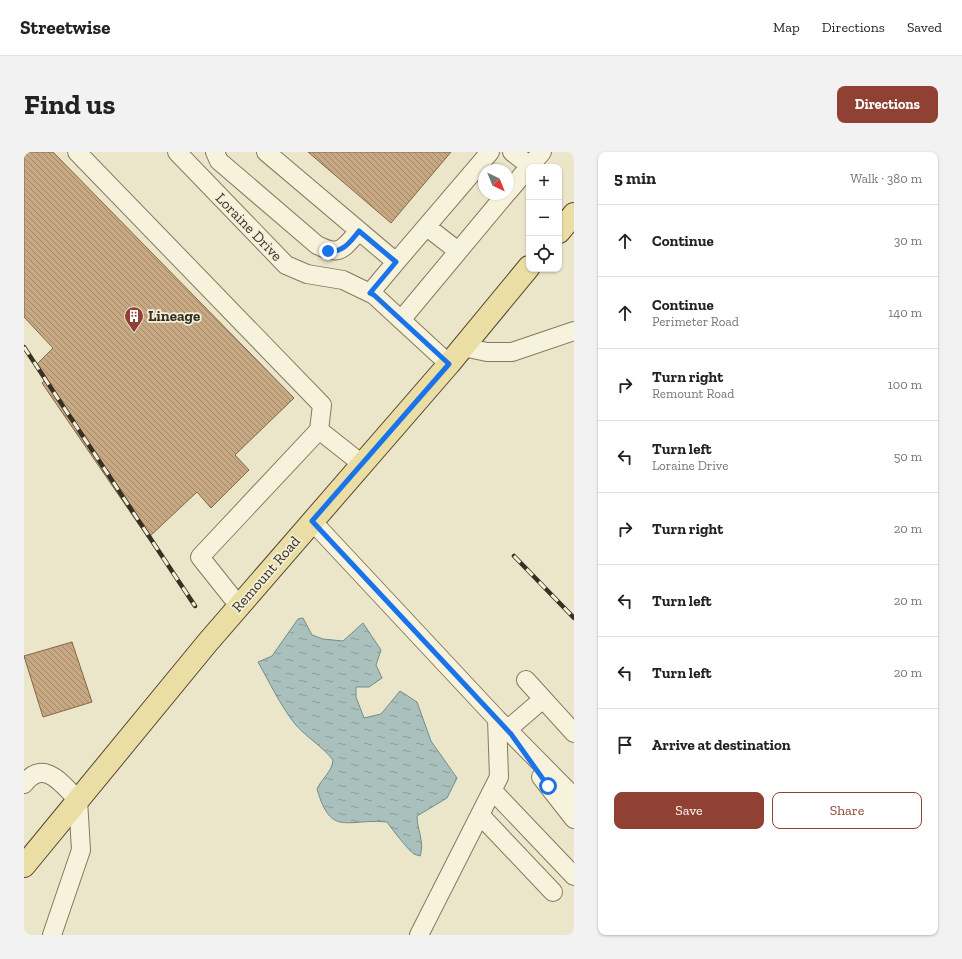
<!DOCTYPE html>
<html lang="en">
<head>
<meta charset="utf-8">
<style>
	body { margin:0; font-family:"Zilla Slab",serif; background:#f2f2f2; color:#222 }
	.controls { position:absolute; right:12px; top:12px; display:grid; overflow:hidden; border-radius:8px; box-shadow:0 1px 3px #0004 }
	.controls button { width:36px; height:36px; display:grid; place-items:center; padding:0; border:0; border-bottom:1px solid #e0e0e0; background:#fff; color:#222; font:20px sans-serif }
	.compass { position:absolute; left:454px; top:12px; width:36px; height:36px; border-radius:50%; background:#fff; box-shadow:0 1px 3px #0004; rotate:137deg }
	.stop { position:absolute; width:12px; height:12px; margin:-9px; border:3px solid #1a73e8; border-radius:50%; background:#fff }
	.stop.end { background:#1a73e8; border-color:#fff; box-shadow:0 1px 4px #0008 }
	.list { margin:0; padding:0; list-style:none }
	h2 { display:flex; justify-content:space-between; align-items:center; height:52px; margin:0; padding:0 16px; font-size:17px }
	h2 small { font-size:13px; font-weight:400; color:#767676 }
	.list li { display:grid; grid-template-columns:26px 1fr auto; gap:12px; align-items:center; box-sizing:border-box; height:72px; padding:0 16px; border-top:1px solid #e0e0e0 }
	.list b { display:block; font-size:15px; white-space:nowrap }
	.list p { margin:0; font-size:13px; white-space:nowrap; color:#767676 }
	.list em { font-size:13px; font-style:normal; color:#767676 }
	.actions { display:flex; gap:8px; padding:12px 16px }
	.actions a { flex:1; padding:9px 0; border:1px solid #914034; border-radius:8px; text-align:center; font-size:14px; color:#914034 }
	.actions .main { background:#914034; color:#fff }
	.icon { flex:none; width:22px; height:22px; fill:none; stroke:currentColor; stroke-width:2; stroke-linecap:round; stroke-linejoin:round }
	.map { position:relative; flex:none; width:550px; height:783px; overflow:hidden; border-radius:8px }
	header { display:flex; align-items:center; gap:24px; box-sizing:border-box; height:56px; padding:0 20px; background:#fff; border-bottom:1px solid #e0e0e0 }
	header strong { font-size:19px }
	nav { display:flex; gap:22px; margin-inline-start:auto; font-size:14px }
	.intro { display:flex; align-items:center; justify-content:space-between; box-sizing:border-box; height:96px; padding:0 24px }
	h1 { margin:0; font-size:28px }
	.button { padding:10px 18px; border-radius:8px; background:#914034; color:#fff; font-size:14px; font-weight:700 }
	main { display:flex; gap:24px; padding:0 24px }
	aside { flex:1; background:#fff; border-radius:8px; box-shadow:0 1px 3px #0004 }
	.map>svg:first-child { display:block }
</style>
</head>
<body>
<header>
<strong>Streetwise</strong>
<nav><a>Map</a><a>Directions</a><a>Saved</a></nav>
</header>
<div class="intro"><h1>Find us</h1><a class="button">Directions</a></div>
<main>
<div class="map">
<svg width="550" height="783" viewBox="0 0 550 783">
	<defs>
		<pattern id="water-ripples" width="26" height="14" patternUnits="userSpaceOnUse"><rect width="26" height="14" fill="#aac0bd"/><path d="M2 4q2-2 4 0t4 0M15 11q2-2 4 0t4 0" fill="none" stroke="#8b9c99"/></pattern>
		<pattern id="building-back-hatch" width="6" height="6" patternUnits="userSpaceOnUse"><rect width="6" height="6" fill="#c6a883"/><path d="M-1 5l2 2M0 0l6 6M5-1l2 2" fill="none" stroke="#a2896b"/></pattern>
	</defs>
	<rect width="100%" height="100%" fill="#ebe6ca"/>
	<path fill="url(#water-ripples)" stroke="#718e8b" d="M 279,466 L 288,483 L 299,487 L 319,489 L 339,471 L 357,498 L 352,513 L 358,526 L 345,535 L 332,535 L 332,545 L 340,566 L 357,562 L 376,539 L 393,550 L 407,589 L 433,626 L 423,646 L 393,664 C 393,678 401,690 396,704 C 394,703 392,703 390,702 C 385,699 367,676 363,670 C 323,666 307,686 293,637 C 298,626 308,620 309,608 C 298,594 282,585 271,572 C 256,553 246,531 234,510 L 248,504 L 274,467 Z"/>
	<path fill="url(#building-back-hatch)" stroke="#846747" d="M 0,0 L 29,0 L 270,246 L 211,303 L 225,318 L 187,356 L 173,340 L 124,386 L 18,231 L 23,226 L 13,212 L 29,196 L 0,165 Z
		M 284,0 L 427,0 L 367,71 Z
		M 48,490 L 68,550 L 19,565 L 0,504 Z"/>
	<g fill="none" stroke-linecap="round" stroke-linejoin="round">
		<g stroke="#87795f" stroke-width="20">
			<path id="minor" d="M 53,0 L 298,253 L 295,278
				M 153,0 L 262,113 L 283,122 L 319,128 L 350,143 L 425,212
				M 191,0 L 195,9 L 293,93 C 317,105 319,96 335,79
				M 242,0 L 372,110 L 346,141
				M 488,0 L 506,14
				M 505,15 L 518,0
				M 484,40 L 505,15
				M 403,75 L 434,99
				M 372,110 L 466,0
				M 377,168 L 482,42
				M 439,195 L 463,200 L 488,200 L 550,179
				M 288,369 L 473,567 L 550,645
				M 215,454 L 176,405 L 295,278 L 338,312
				M 502,528 L 550,581
				M 483,578 L 519,547
				M 517,625 L 550,667
				M 0,632 C 20,606 38,632 54,648 L 57,698 L 28,783
				M 469,639 L 550,724
				M 457,664 L 529,740
				M 395,783 L 475,625 L 473,567"/>
		</g>
		<g stroke="#554733" stroke-width="24">
			<path id="major" d="M 535,80 L 550,62
				M 0,714 L 184,490 L 425,212 L 505,115"/>
		</g>
		<use href="#minor" stroke="#f7f2dc" stroke-width="18"/>
		<use href="#major" stroke="#ebdea5" stroke-width="22"/>
		<g stroke="#383022" stroke-width="4.5">
			<path id="rail" d="M 0,195 L 171,454
				M 490,404 L 550,466"/>
		</g>
		<use href="#rail" stroke="#f3efd9" stroke-width="3" stroke-dasharray="9" stroke-linecap="butt"/>
	</g>
	<g fill="none" stroke-linecap="round" stroke-linejoin="round">
		<path stroke="#1a73e8" stroke-width="5" d="M 304,99 C 319,101 327,89 335,79 L 372,110 L 346,141 L 350,143 L 425,212 L 288,369 L 487,582 L 524,634"/>
	</g>
	<defs>
		<g id="building-pin" transform="scale(1)"><path d="M0 17L-7.5 6A9.5 9.5 0 1 1 7.5 6Z" fill="#914034" stroke="#f3efd9"/><path d="M-4-6H4V6H1V3H-1V6H-4ZM-2.5-4.3h1.7v1.8h-1.7ZM.8-4.3h1.7v1.8H.8ZM-2.5-1h1.7V.8h-1.7ZM.8-1h1.7V.8H.8Z" fill="#fff"/></g>
	</defs>
	<g fill-rule="evenodd">
		<use href="#building-pin" x="110" y="164"/>
	</g>
	<g text-anchor="middle" dominant-baseline="central" stroke-width="3.5" stroke-linejoin="round" paint-order="stroke">
		<g font-size="15" fill="#383022" stroke="#f3efd9">
			<text transform="translate(225 75) rotate(46)">Loraine Drive</text>
			<text transform="translate(242 422) rotate(-49)">Remount Road</text>
		</g>
		<g font-size="15" font-weight="bold" fill="#383022" stroke="#f3efd9" text-anchor="start">
			<text x="124" y="164">Lineage</text>
		</g>
	</g>
</svg>
<div class="controls">
<button>+</button>
<button>−</button>
<button><svg class="icon" aria-label="locate" viewBox="0 0 24 24"><circle cx="12" cy="12" r="6"/><path d="M12 2v4M12 18v4M2 12h4M18 12h4"/></svg></button>
</div>
<svg class="compass" viewBox="-18 -18 36 36"><path d="M0-13l5 13h-10z" fill="#e53935"/><path d="M0 13l5-13h-10z" fill="#767676"/></svg>
<div class="stop" style="left:524px;top:634px"></div>
<div class="stop end" style="left:304px;top:99px"></div>
</div>
<aside>
<h2>5 min<small>Walk · 380 m</small></h2>
<ul class="list">
<li><svg class="icon" aria-label="ahead" viewBox="0 0 24 24"><path d="M12 20V5M6 11l6-6 6 6"/></svg><div><b>Continue</b></div><em>30 m</em></li>
<li><svg class="icon" aria-label="ahead" viewBox="0 0 24 24"><path d="M12 20V5M6 11l6-6 6 6"/></svg><div><b>Continue</b><p>Perimeter Road</p></div><em>140 m</em></li>
<li><svg class="icon" aria-label="right" viewBox="0 0 24 24"><path d="M7 20v-9h11M14 6l5 5-5 5"/></svg><div><b>Turn right</b><p>Remount Road</p></div><em>100 m</em></li>
<li><svg class="icon" aria-label="left" viewBox="0 0 24 24"><path d="M17 20v-9H6M10 6l-5 5 5 5"/></svg><div><b>Turn left</b><p>Loraine Drive</p></div><em>50 m</em></li>
<li><svg class="icon" aria-label="right" viewBox="0 0 24 24"><path d="M7 20v-9h11M14 6l5 5-5 5"/></svg><div><b>Turn right</b></div><em>20 m</em></li>
<li><svg class="icon" aria-label="left" viewBox="0 0 24 24"><path d="M17 20v-9H6M10 6l-5 5 5 5"/></svg><div><b>Turn left</b></div><em>20 m</em></li>
<li><svg class="icon" aria-label="left" viewBox="0 0 24 24"><path d="M17 20v-9H6M10 6l-5 5 5 5"/></svg><div><b>Turn left</b></div><em>20 m</em></li>
<li><svg class="icon" aria-label="arrive" viewBox="0 0 24 24"><path d="M6 21V4h12l-3 4 3 4H6"/></svg><div><b>Arrive at destination</b></div></li>
</ul>
<div class="actions"><a class="main">Save</a><a>Share</a></div>
</aside>
</main>
</body>
</html>
